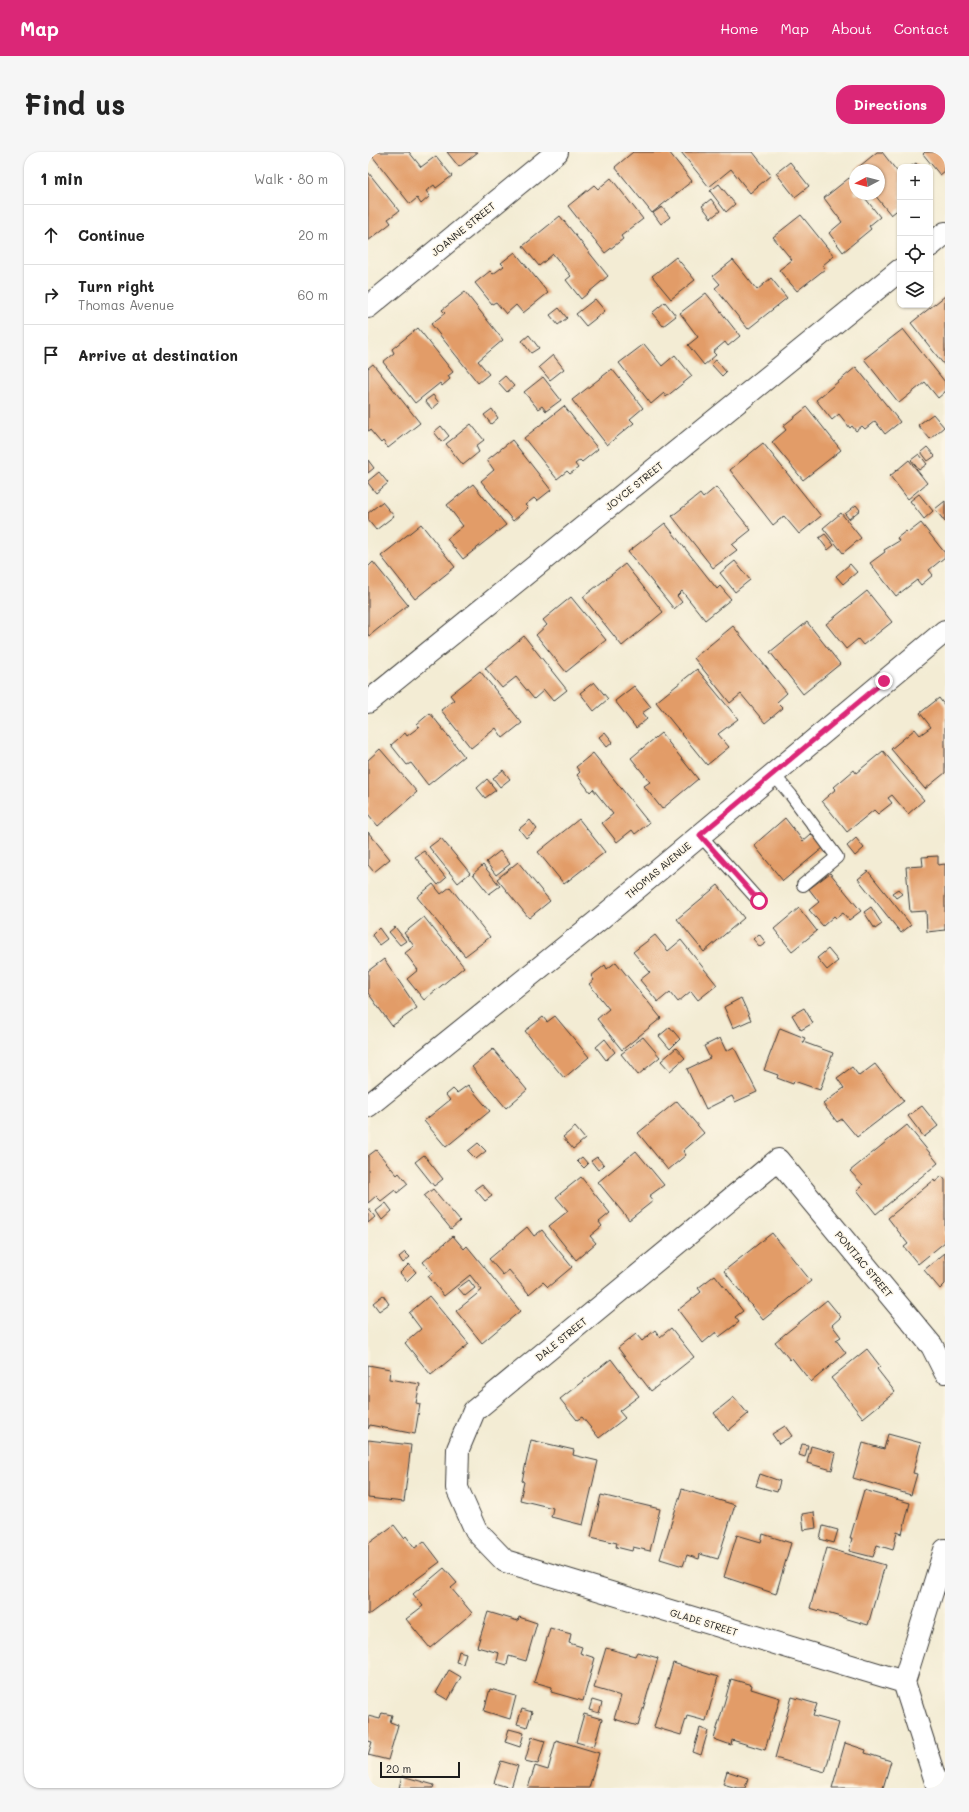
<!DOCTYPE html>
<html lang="en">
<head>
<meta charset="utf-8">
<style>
	body { margin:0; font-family:Mali,sans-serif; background:#f6f6f6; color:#222 }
	.controls { position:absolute; right:12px; top:12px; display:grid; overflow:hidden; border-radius:8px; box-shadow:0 1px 3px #0004 }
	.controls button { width:36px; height:36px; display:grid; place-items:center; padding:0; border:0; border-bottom:1px solid #e0e0e0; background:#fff; color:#222; font:20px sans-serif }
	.compass { position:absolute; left:481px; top:12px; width:36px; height:36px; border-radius:50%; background:#fff; box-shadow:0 1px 3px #0004; rotate:263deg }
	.scale { position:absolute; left:12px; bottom:10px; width:80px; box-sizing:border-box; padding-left:4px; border:2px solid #1c1c1c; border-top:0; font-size:11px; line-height:14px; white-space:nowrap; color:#1c1c1c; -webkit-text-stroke:3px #fcf5e5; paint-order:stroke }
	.stop { position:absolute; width:12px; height:12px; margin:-9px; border:3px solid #db2777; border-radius:50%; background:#fff }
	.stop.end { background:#db2777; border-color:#fff; box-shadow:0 1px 4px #0008 }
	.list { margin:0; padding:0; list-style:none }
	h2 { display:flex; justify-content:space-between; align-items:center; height:52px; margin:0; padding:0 16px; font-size:17px }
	h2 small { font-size:13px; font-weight:400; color:#767676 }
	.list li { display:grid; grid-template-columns:26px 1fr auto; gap:12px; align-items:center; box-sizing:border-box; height:60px; padding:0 16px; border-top:1px solid #e0e0e0 }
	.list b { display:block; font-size:15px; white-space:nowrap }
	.list p { margin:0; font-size:13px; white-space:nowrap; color:#767676 }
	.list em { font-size:13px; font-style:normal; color:#767676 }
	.icon { flex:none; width:22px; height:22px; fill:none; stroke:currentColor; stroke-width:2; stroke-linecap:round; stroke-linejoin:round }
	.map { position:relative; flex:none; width:577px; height:1636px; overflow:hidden; border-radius:16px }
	header { display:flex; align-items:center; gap:24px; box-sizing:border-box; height:56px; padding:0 20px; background:#db2777; color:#fff }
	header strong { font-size:19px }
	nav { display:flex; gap:22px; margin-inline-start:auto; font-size:14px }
	.intro { display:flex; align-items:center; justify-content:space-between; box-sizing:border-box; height:96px; padding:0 24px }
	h1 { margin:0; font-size:28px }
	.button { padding:10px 18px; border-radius:16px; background:#db2777; color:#fff; font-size:14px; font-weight:700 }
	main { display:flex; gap:24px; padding:0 24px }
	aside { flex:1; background:#fff; border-radius:16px; box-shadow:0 1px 3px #0004 }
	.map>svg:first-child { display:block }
</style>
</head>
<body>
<header>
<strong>Map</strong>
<nav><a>Home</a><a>Map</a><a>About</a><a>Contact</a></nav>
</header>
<div class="intro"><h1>Find us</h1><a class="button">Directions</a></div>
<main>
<aside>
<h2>1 min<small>Walk · 80 m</small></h2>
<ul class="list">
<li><svg class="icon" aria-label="ahead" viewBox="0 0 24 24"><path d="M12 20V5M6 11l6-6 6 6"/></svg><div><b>Continue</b></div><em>20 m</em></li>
<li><svg class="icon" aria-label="right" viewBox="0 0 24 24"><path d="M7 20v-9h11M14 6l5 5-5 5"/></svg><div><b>Turn right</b><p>Thomas Avenue</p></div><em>60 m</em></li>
<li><svg class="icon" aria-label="arrive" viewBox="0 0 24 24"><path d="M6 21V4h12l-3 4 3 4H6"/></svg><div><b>Arrive at destination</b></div></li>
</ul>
</aside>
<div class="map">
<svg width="577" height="1636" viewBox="0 0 577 1636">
	<rect width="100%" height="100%" fill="#fcf5e5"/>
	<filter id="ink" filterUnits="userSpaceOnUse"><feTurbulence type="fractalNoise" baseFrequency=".025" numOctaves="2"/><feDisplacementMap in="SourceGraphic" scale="8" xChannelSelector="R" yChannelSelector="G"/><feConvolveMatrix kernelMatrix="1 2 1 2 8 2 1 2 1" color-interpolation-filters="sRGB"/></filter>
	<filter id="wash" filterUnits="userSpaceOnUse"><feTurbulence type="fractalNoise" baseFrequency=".012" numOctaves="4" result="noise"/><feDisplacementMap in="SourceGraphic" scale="16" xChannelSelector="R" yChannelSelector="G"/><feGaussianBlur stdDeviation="0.9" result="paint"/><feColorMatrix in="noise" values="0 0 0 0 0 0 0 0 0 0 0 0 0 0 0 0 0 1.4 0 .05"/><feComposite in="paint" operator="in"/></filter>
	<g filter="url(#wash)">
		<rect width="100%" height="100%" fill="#f3ecd4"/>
		<g id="blocks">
			<path fill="#e29c68" d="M 1,0 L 41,0 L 53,15 L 68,4 L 84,24 L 68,36 L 66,33 L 58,39 L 62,44 L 53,52 L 49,46 L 42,52 Z
				M 79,0 L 110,0 L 91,15 Z
				M 265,0 L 301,0 L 324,29 L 284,61 L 247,15 Z
				M 313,0 L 385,0 L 403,23 L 382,41 L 363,17 L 341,35 Z
				M 509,0 L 514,0 L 532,23 L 532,56 L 523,63 L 506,42 L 511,42 L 511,18 L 487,18 Z
				M 557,0 L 577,0 L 577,19 L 572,23 L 555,2 Z
				M 422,10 L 441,34 L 427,45 L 408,21 Z
				M 548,11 L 551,15 L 542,15 Z
				M 0,20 L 31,59 L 20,67 L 23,71 L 0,89 Z
				M 243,26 L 275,67 L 253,84 L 255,87 L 237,101 L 200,54 L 226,33 L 230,37 Z
				M 481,26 L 487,33 L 487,42 L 494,42 L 512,65 L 501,74 L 503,77 L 475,100 L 461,81 L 474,70 L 456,46 Z
				M 351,32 L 367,52 L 358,60 L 342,39 Z
				M 343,47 L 352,59 L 343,66 L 334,54 Z
				M 294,55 L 302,65 L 293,72 L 285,61 Z
				M 433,63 L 466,104 L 455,113 L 457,117 L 429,139 L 411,118 L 424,108 L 405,85 Z
				M 192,64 L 240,124 L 213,147 L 198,128 L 203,124 L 185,102 L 171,114 L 155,94 Z
				M 147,100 L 180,141 L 155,161 L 148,153 L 138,162 L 128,150 L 124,152 L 107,131 L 122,119 L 125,122 L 136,114 L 133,111 Z
				M 308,105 L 327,128 L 303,147 L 284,124 Z
				M 365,108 L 389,138 L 403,126 L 419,146 L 380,177 L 347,136 L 352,132 L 345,124 Z
				M 97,140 L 135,188 L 110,209 L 121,222 L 110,231 L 63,172 L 77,161 L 74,158 Z
				M 338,141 L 372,184 L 360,194 L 357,190 L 345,200 L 348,203 L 336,213 L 320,193 L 330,185 L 312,161 Z
				M 577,144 L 577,214 L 543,171 Z
				M 227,147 L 237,159 L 218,174 L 208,162 Z
				M 297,150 L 308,164 L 295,174 L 284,161 Z
				M 191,156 L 199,166 L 190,173 L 182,163 Z
				M 50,176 L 85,220 L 80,224 L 82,227 L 74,234 L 72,231 L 47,251 L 15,210 L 26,201 L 24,197 Z
				M 535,177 L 577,230 L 577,240 L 570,246 L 557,230 L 531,251 L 496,207 Z
				M 161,183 L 171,196 L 163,201 L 154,189 Z
				M 276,192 L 294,214 L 307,203 L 324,224 L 298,245 L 296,241 L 283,252 L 251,211 Z
				M 185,203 L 196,217 L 182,228 L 171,215 Z
				M 348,208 L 358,220 L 354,224 L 343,212 Z
				M 5,212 L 52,271 L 20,296 L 15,289 L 13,291 L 2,278 L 0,279 L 0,216 Z
				M 488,215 L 532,270 L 517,282 L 507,269 L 497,277 L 494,274 L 488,279 L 484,274 L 482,276 L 471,262 L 464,268 L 448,248 Z
				M 244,217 L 275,256 L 262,267 L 266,271 L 239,293 L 204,248 Z
				M 137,224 L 146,234 L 139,240 L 130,230 Z
				M 175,225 L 193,248 L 178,259 L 174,254 L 170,257 L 156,240 Z
				M 65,243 L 71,251 L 64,257 L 57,249 Z
				M 196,254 L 230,297 L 214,310 L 212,308 L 207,312 L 210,316 L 202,322 L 199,319 L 189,327 L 156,286 Z
				M 439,255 L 473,298 L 435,328 L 404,290 L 418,278 L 415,274 Z
				M 124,257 L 130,266 L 123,272 L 116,263 Z
				M 565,262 L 576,275 L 562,287 L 550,273 Z
				M 103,272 L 116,288 L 108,294 L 111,300 L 95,313 L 78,292 Z
				M 73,274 L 81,284 L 74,290 L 66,280 Z
				M 144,288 L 183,338 L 169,349 L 166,346 L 157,353 L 160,356 L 145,369 L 113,329 L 126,318 L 119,308 Z
				M 395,291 L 453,364 L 431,382 L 416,364 L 405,373 L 362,318 Z
				M 559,295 L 567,304 L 560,309 L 553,300 Z
				M 551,302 L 559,312 L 551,318 L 543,308 Z
				M 0,308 L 6,316 L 0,321 Z
				M 541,308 L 559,331 L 540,347 L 522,324 Z
				M 11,320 L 20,331 L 8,341 L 0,331 L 0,329 Z
				M 105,332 L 138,373 L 95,407 L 79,387 L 95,374 L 79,353 Z
				M 348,335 L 383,378 L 364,393 L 369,398 L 345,416 L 304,364 L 332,342 L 335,346 Z
				M 551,342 L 565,359 L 556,367 L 542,349 Z
				M 577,349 L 577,370 L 567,357 Z
				M 14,350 L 26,364 L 8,378 L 0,368 L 0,361 Z
				M 488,353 L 492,358 L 481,367 L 477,362 Z
				M 473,361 L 493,386 L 475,401 L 455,376 Z
				M 297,371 L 349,437 L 352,434 L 363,447 L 337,468 L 314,439 L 309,444 L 314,450 L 306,457 L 260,400 Z
				M 553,371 L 577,401 L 577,405 L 561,418 L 565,423 L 553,433 L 549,428 L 528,444 L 502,411 L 517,400 L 516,398 L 531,389 L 529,386 L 538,379 L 540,381 Z
				M 53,372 L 87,415 L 47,447 L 13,404 Z
				M 457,382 L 466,393 L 460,398 L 451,386 Z
				M 367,409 L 382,428 L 367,440 L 352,421 Z
				M 5,410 L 40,453 L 1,484 L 0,482 L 0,415 Z
				M 257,412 L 295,460 L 254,494 L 215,445 Z
				M 482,412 L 489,420 L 475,432 L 468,424 Z
				M 499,439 L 524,470 L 495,493 L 490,487 L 478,497 L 458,472 Z
				M 203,445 L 238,488 L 198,520 L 168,483 L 179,473 L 175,468 Z
				M 439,470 L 472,512 L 435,542 L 402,500 Z
				M 365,474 L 419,541 L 409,550 L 415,556 L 397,571 L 373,542 L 362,551 L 326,506 Z
				M 156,484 L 199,538 L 185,549 L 176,538 L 166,547 L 148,525 L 134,536 L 117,516 Z
				M 329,517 L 370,567 L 350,582 L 361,595 L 339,613 L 288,550 Z
				M 112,519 L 154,571 L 135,586 L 128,576 L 103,596 L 73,558 L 86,548 L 82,543 Z
				M 226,530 L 240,547 L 226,559 L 212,541 Z
				M 266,534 L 283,555 L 274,561 L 279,567 L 268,576 L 247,549 Z
				M 571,546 L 577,554 L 577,621 L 557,637 L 523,597 L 547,577 L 552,583 L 563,575 L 552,561 Z
				M 62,561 L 96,604 L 60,633 L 43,611 L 39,613 L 23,593 L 37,581 L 39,584 L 51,575 L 49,572 Z
				M 237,580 L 245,590 L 239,595 L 231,585 Z
				M 293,581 L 330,627 L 294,657 L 276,634 L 282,630 L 263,606 Z
				M 12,597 L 49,640 L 10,674 L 0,662 L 0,608 Z
				M 515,599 L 556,648 L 540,662 L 524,643 L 520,646 L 524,651 L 510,662 L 506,658 L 479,680 L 454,649 L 468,637 L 466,635 L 486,618 L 488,621 Z
				M 225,601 L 281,671 L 267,682 L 264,678 L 249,690 L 234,671 L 245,662 L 225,637 L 222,640 L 209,623 L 212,620 L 208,615 Z
				M 135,618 L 142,627 L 132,635 L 125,626 Z
				M 119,627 L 128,638 L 117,646 L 109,636 Z
				M 417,666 L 435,689 L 443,682 L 455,696 L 415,729 L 386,693 Z
				M 211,667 L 237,700 L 196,732 L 170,700 Z
				M 162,668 L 169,677 L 158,686 L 151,677 Z
				M 0,680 L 22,707 L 6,720 L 0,713 Z
				M 73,686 L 102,721 L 90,731 L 61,695 Z
				M 488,686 L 496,696 L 487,704 L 479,694 Z
				M 56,699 L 78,726 L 70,733 L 47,705 Z
				M 132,699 L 142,712 L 128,723 L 118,710 Z
				M 570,704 L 570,713 L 577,712 L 577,778 L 559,780 L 558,759 L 542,760 L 538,715 L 555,714 L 554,705 Z
				M 150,710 L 182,749 L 161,766 L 129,727 Z
				M 115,713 L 132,734 L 121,742 L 105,722 Z
				M 500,719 L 543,773 L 533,781 L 490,727 Z
				M 462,721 L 493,759 L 481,768 L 475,761 L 468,766 L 466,764 L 455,774 L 441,758 L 451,750 L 441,737 Z
				M 65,732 L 73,742 L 82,735 L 122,785 L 97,804 L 49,745 Z
				M 350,733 L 376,766 L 336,800 L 309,767 Z
				M 530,737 L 534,742 L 528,746 L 524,741 Z
				M 503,755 L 514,772 L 507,777 L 496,760 Z
				M 431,756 L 449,779 L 424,799 L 406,777 Z
				M 56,765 L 96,815 L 56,848 L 39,827 L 50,818 L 37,801 L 46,794 L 36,781 Z
				M 27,775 L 38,789 L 32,793 L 21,780 Z
				M 11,776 L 19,787 L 11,793 L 4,783 Z
				M 391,782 L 398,791 L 392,795 L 385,787 Z
				M 287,783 L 300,799 L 313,788 L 349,833 L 330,848 L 323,839 L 310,850 L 302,840 L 290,850 L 272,828 L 282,820 L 265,800 Z
				M 460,797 L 470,809 L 459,818 L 449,806 Z
				M 16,807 L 49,856 L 24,874 L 0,841 L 0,819 Z
				M 248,810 L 293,866 L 254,898 L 229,867 L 241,857 L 221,832 L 226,828 L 223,824 L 237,813 L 239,817 Z
				M 373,846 L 383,868 L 365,876 L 356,855 Z
				M 436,856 L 445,871 L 433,878 L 424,863 Z
				M 187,864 L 221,905 L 196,926 L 157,879 L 175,865 L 179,870 Z
				M 302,875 L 312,887 L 302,897 L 291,884 Z
				M 412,876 L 437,886 L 435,890 L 465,901 L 452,938 L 426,929 L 425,932 L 409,926 L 410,923 L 396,918 Z
				M 275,885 L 292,905 L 270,923 L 253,902 Z
				M 352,886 L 358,899 L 366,895 L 389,940 L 367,950 L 364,944 L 338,957 L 319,917 L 342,906 L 336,894 Z
				M 237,887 L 247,900 L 238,908 L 228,895 Z
				M 308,896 L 317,906 L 302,919 L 293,909 Z
				M 125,897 L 159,938 L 138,956 L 104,915 Z
				M 507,912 L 536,949 L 489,985 L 474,967 L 469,970 L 455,952 L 476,936 L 469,926 L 484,915 L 491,924 Z
				M 100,933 L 122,959 L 78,995 L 56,969 L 82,948 L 78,943 L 85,937 L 89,941 Z
				M 309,949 L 336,981 L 315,999 L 318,1003 L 300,1018 L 270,981 Z
				M 554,954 L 570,974 L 556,985 L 540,964 Z
				M 539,973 L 570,1011 L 508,1062 L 489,1038 L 495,1033 L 482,1019 Z
				M 207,975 L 217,987 L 205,997 L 195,985 Z
				M 110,991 L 118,999 L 108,1007 L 100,999 Z
				M 8,998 L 29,1023 L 31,1021 L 40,1032 L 29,1041 L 27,1038 L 13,1049 L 8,1044 L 0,1051 L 0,1004 Z
				M 268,999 L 296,1033 L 281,1044 L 285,1049 L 261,1068 L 230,1030 Z
				M 56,1003 L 75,1027 L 66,1034 L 47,1010 Z
				M 214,1005 L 220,1012 L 216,1016 L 209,1009 Z
				M 229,1005 L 236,1013 L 230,1018 L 223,1009 Z
				M 574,1024 L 577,1028 L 577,1090 L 550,1112 L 536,1095 L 540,1092 L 520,1066 L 566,1028 L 567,1030 Z
				M 213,1025 L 242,1061 L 231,1070 L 234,1074 L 222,1084 L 228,1091 L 208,1108 L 181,1074 L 200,1059 L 188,1045 Z
				M 114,1032 L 124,1044 L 117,1049 L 107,1037 Z
				M 65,1037 L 92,1069 L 83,1077 L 56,1044 Z
				M 18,1051 L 24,1059 L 14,1068 L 8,1059 Z
				M 0,1056 L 7,1065 L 0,1071 Z
				M 159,1075 L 166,1084 L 174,1078 L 204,1115 L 180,1135 L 175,1130 L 161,1142 L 141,1118 L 135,1123 L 121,1107 Z
				M 404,1081 L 443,1129 L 395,1168 L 356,1119 Z
				M 85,1084 L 96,1097 L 99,1094 L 152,1159 L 114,1191 L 88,1159 L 114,1138 L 102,1123 L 76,1144 L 60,1124 L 64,1121 L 55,1110 Z
				M 37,1100 L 42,1105 L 35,1111 L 31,1105 Z
				M 577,1101 L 577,1132 L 572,1137 L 556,1118 Z
				M 41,1112 L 48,1120 L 39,1129 L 32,1121 Z
				M 347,1123 L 375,1159 L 367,1165 L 371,1170 L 351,1185 L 348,1180 L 335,1191 L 310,1158 L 333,1140 L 330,1136 Z
				M 101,1128 L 107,1136 L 97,1144 L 90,1136 Z
				M 15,1143 L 21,1152 L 11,1159 L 5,1151 Z
				M 61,1144 L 101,1192 L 63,1223 L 37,1191 L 53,1177 L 41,1161 Z
				M 459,1148 L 473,1165 L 464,1173 L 473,1185 L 468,1188 L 478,1201 L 443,1230 L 424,1206 L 422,1208 L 407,1190 Z
				M 303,1176 L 326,1205 L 283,1239 L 250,1196 L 268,1182 L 274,1189 L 287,1178 L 292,1185 Z
				M 499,1197 L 512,1214 L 509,1217 L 527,1240 L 495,1266 L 463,1226 Z
				M 243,1207 L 271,1244 L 251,1259 L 257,1266 L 231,1286 L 214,1265 L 209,1268 L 192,1247 Z
				M 0,1213 L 22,1217 L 21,1227 L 52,1232 L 48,1251 L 52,1252 L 47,1282 L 2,1273 L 0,1277 Z
				M 366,1245 L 380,1262 L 360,1279 L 346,1261 Z
				M 417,1274 L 424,1284 L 411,1292 L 404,1282 Z
				M 520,1282 L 553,1291 L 545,1321 L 549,1322 L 543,1343 L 485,1326 L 495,1291 L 516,1297 Z
				M 0,1288 L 43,1293 L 36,1350 L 0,1346 Z
				M 163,1288 L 206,1298 L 205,1303 L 230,1309 L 215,1373 L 183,1365 L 185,1356 L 152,1348 L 156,1330 L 154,1329 Z
				M 434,1292 L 440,1293 L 437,1305 L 431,1303 Z
				M 443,1294 L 468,1301 L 464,1318 L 439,1311 Z
				M 392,1322 L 412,1329 L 409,1340 L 388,1334 Z
				M 314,1337 L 367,1353 L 350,1407 L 332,1402 L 331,1407 L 319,1403 L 315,1414 L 292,1407 Z
				M 496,1338 L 542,1351 L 534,1382 L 529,1380 L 525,1398 L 509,1393 L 505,1405 L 481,1399 L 484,1386 L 482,1386 Z
				M 233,1343 L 292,1357 L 282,1399 L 265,1395 L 264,1399 L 248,1395 L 249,1391 L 223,1385 Z
				M 446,1360 L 448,1376 L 436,1378 L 434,1362 Z
				M 26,1373 L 36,1386 L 38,1384 L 47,1396 L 56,1389 L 72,1410 L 0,1463 L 0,1392 Z
				M 455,1374 L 470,1378 L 466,1391 L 452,1387 Z
				M 395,1382 L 423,1391 L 408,1442 L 356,1425 L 369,1383 L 393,1390 Z
				M 459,1396 L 517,1413 L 500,1473 L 442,1456 Z
				M 76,1416 L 89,1431 L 83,1436 L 104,1461 L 62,1496 L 38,1467 L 55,1454 L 45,1442 Z
				M 120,1460 L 150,1469 L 151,1465 L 169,1471 L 158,1509 L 141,1504 L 139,1513 L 129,1510 L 131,1501 L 109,1495 Z
				M 182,1476 L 203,1482 L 201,1491 L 214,1495 L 212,1501 L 227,1506 L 215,1549 L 183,1540 L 184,1535 L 166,1530 Z
				M 238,1496 L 267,1504 L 269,1500 L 290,1506 L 270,1574 L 246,1567 L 253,1544 L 226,1536 Z
				M 91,1499 L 98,1501 L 95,1512 L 88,1510 Z
				M 305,1511 L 350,1525 L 338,1569 L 319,1564 L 313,1583 L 286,1575 Z
				M 81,1518 L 93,1525 L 80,1548 L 68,1541 Z
				M 363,1527 L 384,1533 L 383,1537 L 412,1546 L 397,1598 L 364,1588 L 363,1593 L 346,1587 Z
				M 122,1537 L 148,1544 L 142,1567 L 116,1559 Z
				M 424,1545 L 449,1552 L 445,1564 L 471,1571 L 457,1620 L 407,1606 Z
				M 224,1548 L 234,1551 L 231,1561 L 221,1558 Z
				M 154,1557 L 164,1560 L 159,1575 L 149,1572 Z
				M 14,1561 L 24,1563 L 22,1570 L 30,1573 L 20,1608 L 0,1603 L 4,1590 L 0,1589 L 0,1564 L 12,1567 Z
				M 216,1562 L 234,1567 L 226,1595 L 208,1590 Z
				M 332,1576 L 340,1579 L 333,1603 L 325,1600 Z
				M 141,1577 L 156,1581 L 152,1595 L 137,1590 Z
				M 164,1585 L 177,1589 L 170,1612 L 157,1609 Z
				M 188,1588 L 231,1601 L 221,1636 L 160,1636 L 167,1614 L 180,1618 Z
				M 477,1591 L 498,1598 L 497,1601 L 523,1609 L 515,1636 L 464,1636 Z
				M 133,1609 L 150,1614 L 143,1636 L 126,1631 Z
				M 359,1619 L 380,1626 L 377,1636 L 369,1636 L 355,1632 Z
				M 34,1624 L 66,1633 L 65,1636 L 31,1636 Z"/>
		</g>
	</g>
	<g filter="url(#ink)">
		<use href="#blocks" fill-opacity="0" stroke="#3c3b38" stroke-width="1"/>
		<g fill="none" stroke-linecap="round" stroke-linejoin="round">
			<g stroke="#3c3b38" stroke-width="14">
				<path id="service" d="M 405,622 L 423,643 L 469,705 L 435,733
					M 332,683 L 391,749"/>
			</g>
			<g stroke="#3c3b38" stroke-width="24">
				<path id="minor" d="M 562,94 L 577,81
					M 0,155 L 189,0
					M 0,550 L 532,118
					M 0,954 L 232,767 L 577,479
					M 536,1530 L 137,1409 L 108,1379 L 89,1336 L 90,1297 L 106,1259 L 410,1008 L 564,1194 L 577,1220
					M 570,1636 L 536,1530 L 577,1398"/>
			</g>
			<use href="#service" stroke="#fff" stroke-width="12"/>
			<use href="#minor" stroke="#fff" stroke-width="22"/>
		</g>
	</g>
	<g fill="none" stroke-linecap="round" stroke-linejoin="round" filter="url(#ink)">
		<path stroke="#db2777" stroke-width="5" d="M 391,749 L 332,683 L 516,529"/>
	</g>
	<g text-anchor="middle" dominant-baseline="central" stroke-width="3" stroke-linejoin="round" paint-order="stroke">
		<g font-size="10" fill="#1c1c1c" stroke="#fcf5e5">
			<text transform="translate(95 77) rotate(-39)">JOANNE STREET</text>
			<text transform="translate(266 334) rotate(-39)">JOYCE STREET</text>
			<text transform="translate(290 718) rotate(-40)">THOMAS AVENUE</text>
			<text transform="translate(496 1112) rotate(50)">PONTIAC STREET</text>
			<text transform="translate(193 1187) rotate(-39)">DALE STREET</text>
			<text transform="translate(336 1470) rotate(17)">GLADE STREET</text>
		</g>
	</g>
</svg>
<div class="controls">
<button>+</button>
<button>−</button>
<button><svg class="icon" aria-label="locate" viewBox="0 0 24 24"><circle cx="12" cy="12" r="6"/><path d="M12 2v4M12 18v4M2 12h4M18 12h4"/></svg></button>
<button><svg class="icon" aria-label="layers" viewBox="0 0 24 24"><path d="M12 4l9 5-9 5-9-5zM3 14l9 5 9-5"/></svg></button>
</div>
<svg class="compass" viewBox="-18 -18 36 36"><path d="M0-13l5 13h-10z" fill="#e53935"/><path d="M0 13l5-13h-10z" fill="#767676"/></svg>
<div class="scale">20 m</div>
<div class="stop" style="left:391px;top:749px"></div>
<div class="stop end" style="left:516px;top:529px"></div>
</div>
</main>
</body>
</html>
